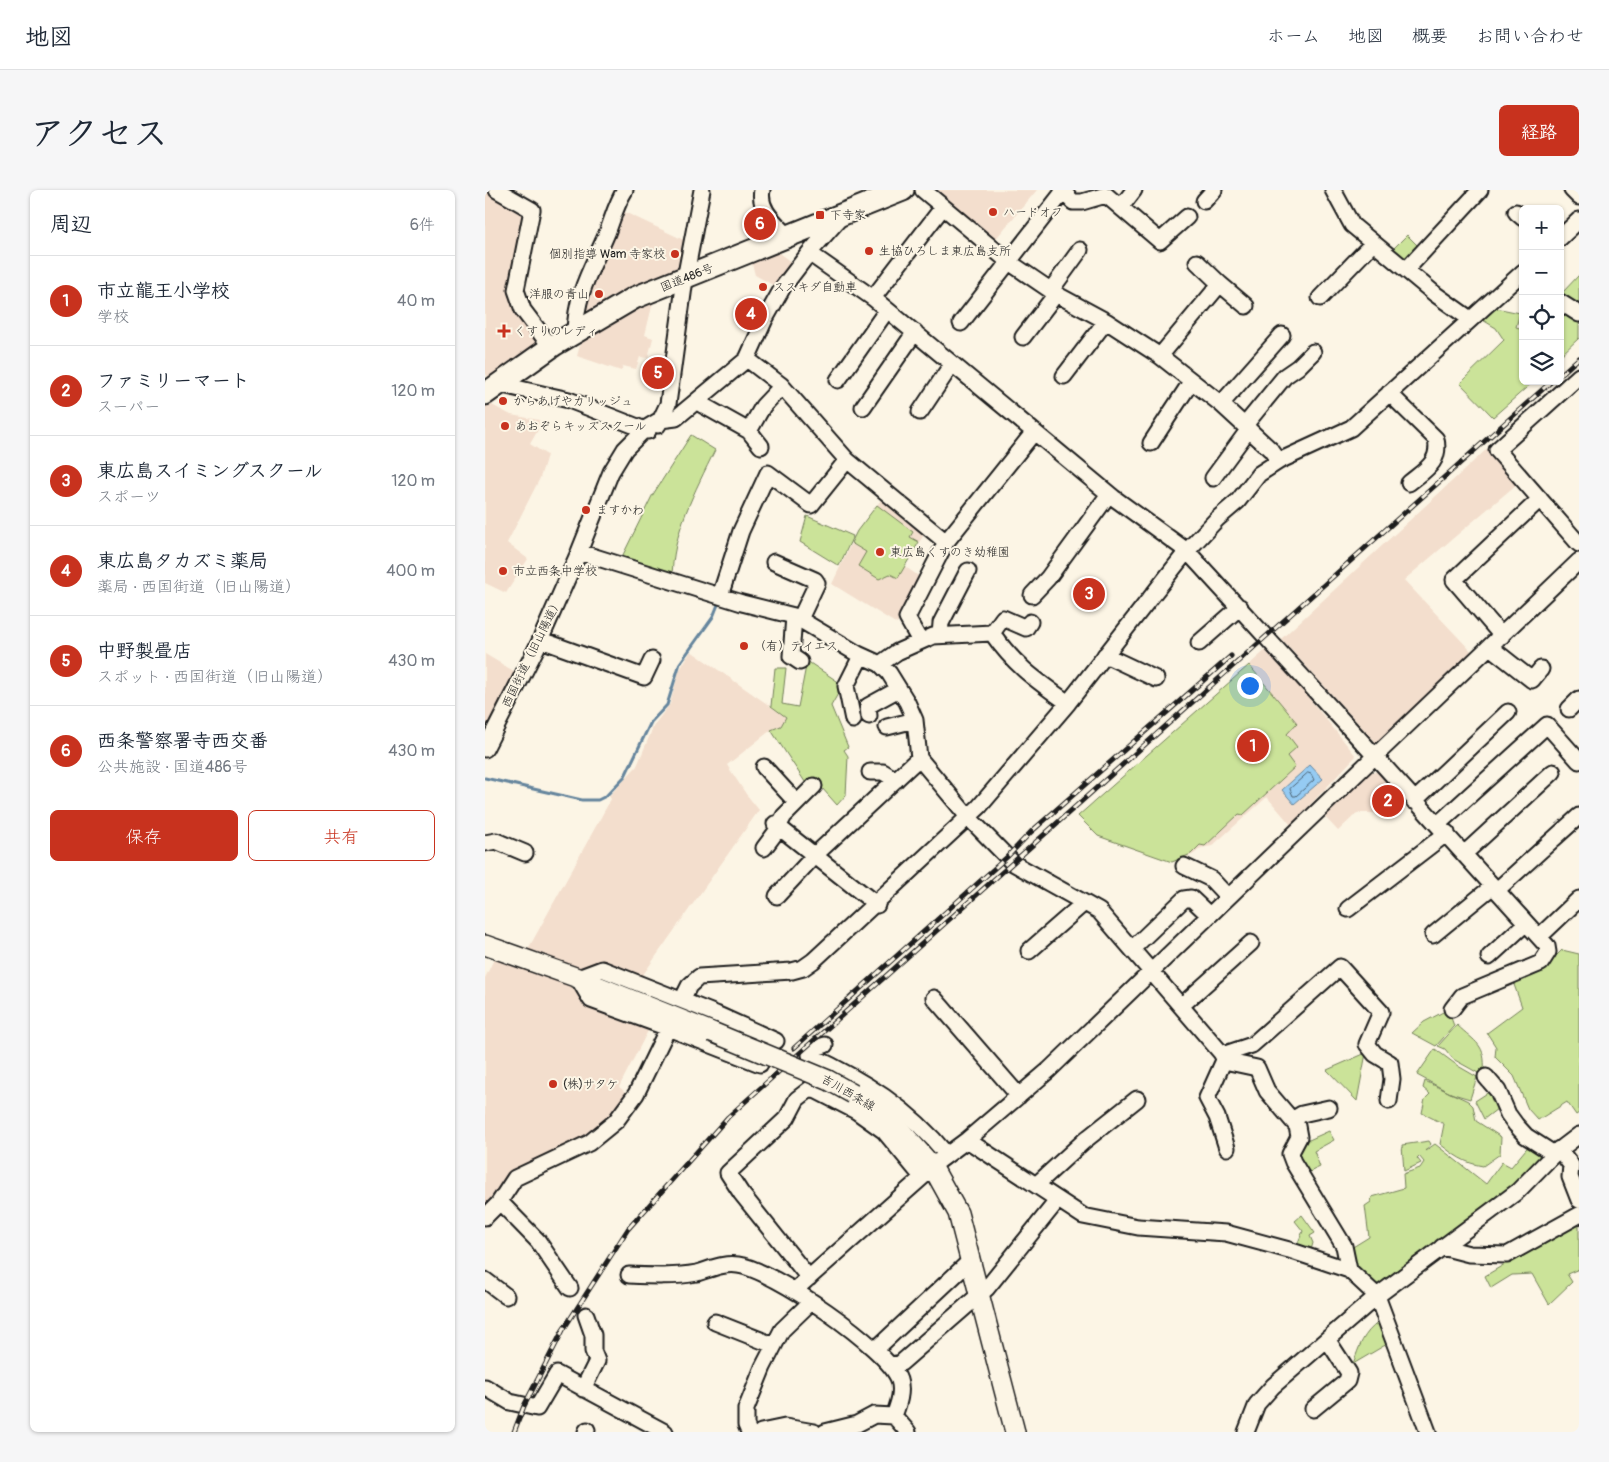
<!DOCTYPE html>
<html lang="ja">
<head>
<meta charset="utf-8">
<style>
	body { margin:0; font-family:Pangolin,"Klee One",sans-serif; background:#f6f6f7; color:#1f2937 }
	.controls { position:absolute; right:15px; top:15px; display:grid; overflow:hidden; border-radius:8px; box-shadow:0 1px 4px #0004 }
	.controls button { width:45px; height:45px; display:grid; place-items:center; padding:0; border:0; border-bottom:1px solid #e0e1e3; background:#fff; color:#1f2937; font:25px sans-serif }
	.you { position:absolute; left:764px; top:495px; width:18px; height:18px; margin:-12px; border:4px solid #fff; border-radius:50%; background:#1a73e8; box-shadow:0 0 0 8px #1a73e833 }
	.badge { display:grid; place-items:center; width:32px; height:32px; border-radius:50%; background:#c8321e; color:#fff; font-size:16px; font-weight:700 }
	.pin { position:absolute; translate:-50% -50%; border:2px solid #fff; box-shadow:0 1px 5px #0006 }
	.list { margin:0; padding:0; list-style:none }
	h2 { display:flex; justify-content:space-between; align-items:center; height:65px; margin:0; padding:0 20px; font-size:21px }
	h2 small { font-size:16px; font-weight:400; color:#747a83 }
	.list li { display:grid; grid-template-columns:32px 1fr auto; gap:15px; align-items:center; box-sizing:border-box; height:90px; padding:0 20px; border-top:1px solid #e0e1e3 }
	.list b { display:block; font-size:19px; white-space:nowrap }
	.list p { margin:0; font-size:16px; white-space:nowrap; color:#747a83 }
	.list em { font-size:16px; font-style:normal; color:#747a83 }
	.actions { display:flex; gap:10px; padding:15px 20px }
	.actions a { flex:1; padding:11px 0; border:1px solid #c8321e; border-radius:8px; text-align:center; font-size:18px; color:#c8321e }
	.actions .main { background:#c8321e; color:#fff }
	.icon { flex:none; width:28px; height:28px; fill:none; stroke:currentColor; stroke-width:2; stroke-linecap:round; stroke-linejoin:round }
	.map { position:relative; flex:none; width:1094px; height:1242px; overflow:hidden; border-radius:8px }
	header { display:flex; align-items:center; gap:30px; box-sizing:border-box; height:70px; padding:0 25px; background:#fff; border-bottom:1px solid #e0e1e3 }
	header strong { font-size:24px }
	nav { display:flex; gap:28px; margin-inline-start:auto; font-size:18px }
	.intro { display:flex; align-items:center; justify-content:space-between; box-sizing:border-box; height:120px; padding:0 30px }
	h1 { margin:0; font-size:35px }
	.button { padding:12px 22px; border-radius:8px; background:#c8321e; color:#fff; font-size:18px; font-weight:700 }
	main { display:flex; gap:30px; padding:0 30px }
	aside { flex:1; background:#fff; border-radius:8px; box-shadow:0 1px 4px #0004 }
	.map>svg:first-child { display:block }
</style>
</head>
<body>
<header>
<strong>地図</strong>
<nav><a>ホーム</a><a>地図</a><a>概要</a><a>お問い合わせ</a></nav>
</header>
<div class="intro"><h1>アクセス</h1><a class="button">経路</a></div>
<main>
<aside>
<h2>周辺<small>6件</small></h2>
<ul class="list">
<li><span class="badge">1</span><div><b>市立龍王小学校</b><p>学校</p></div><em>40 m</em></li>
<li><span class="badge">2</span><div><b>ファミリーマート</b><p>スーパー</p></div><em>120 m</em></li>
<li><span class="badge">3</span><div><b>東広島スイミングスクール</b><p>スポーツ</p></div><em>120 m</em></li>
<li><span class="badge">4</span><div><b>東広島タカズミ薬局</b><p>薬局 · 西国街道（旧山陽道）</p></div><em>400 m</em></li>
<li><span class="badge">5</span><div><b>中野製畳店</b><p>スポット · 西国街道（旧山陽道）</p></div><em>430 m</em></li>
<li><span class="badge">6</span><div><b>西条警察署寺西交番</b><p>公共施設 · 国道486号</p></div><em>430 m</em></li>
</ul>
<div class="actions"><a class="main">保存</a><a>共有</a></div>
</aside>
<div class="map">
<svg width="1094" height="1242" viewBox="0 0 1094 1242">
	<rect width="100%" height="100%" fill="#fcf5e5"/>
	<filter id="ink" filterUnits="userSpaceOnUse"><feTurbulence type="fractalNoise" baseFrequency=".02" numOctaves="2"/><feDisplacementMap in="SourceGraphic" scale="10" xChannelSelector="R" yChannelSelector="G"/><feConvolveMatrix kernelMatrix="1 2 1 2 8 2 1 2 1" color-interpolation-filters="sRGB"/></filter>
	<g filter="url(#ink)">
		<path fill="#f3decd" d="M 0,0 L 37,21 L 41,27 L 25,100 L 55,154 L 7,192 L 0,183 Z
			M 446,0 L 552,0 L 508,52 Z
			M 131,18 L 203,52 L 198,81 L 93,130 Z
			M 290,60 L 311,76 L 295,99 L 270,85 L 266,70 Z
			M 169,108 L 160,145 L 168,148 L 163,168 L 155,167 L 151,179 L 138,176 L 136,181 L 92,166 L 97,148 Z
			M 3,213 L 26,225 L 54,230 L 53,240 L 45,254 L 62,265 L 55,288 L 22,353 L 43,369 L 21,403 L 0,393 L 0,216 Z
			M 1003,258 L 1032,294 L 919,390 L 988,463 L 891,553 L 796,449 Z
			M 399,306 L 442,340 L 419,376 L 438,389 L 412,434 L 347,394 L 372,341 Z
			M 783,458 L 871,566 L 806,635 L 782,607 L 727,656 L 716,658 L 709,664 L 695,670 L 687,672 L 613,646 L 593,626 Z
			M 206,461 L 301,527 L 296,536 L 286,540 L 242,575 L 261,604 L 274,620 L 155,789 L 99,779 L 42,761 L 126,609 L 124,606 L 152,576 L 169,535 L 185,514 L 194,481 Z
			M 0,464 L 32,483 L 0,547 Z
			M 885,582 L 896,582 L 920,608 L 899,628 L 894,623 L 872,623 L 853,641 L 839,626 Z
			M 9,769 L 86,796 L 101,813 L 165,837 L 134,897 L 144,905 L 102,952 L 28,984 L 0,1021 L 0,788 Z"/>
		<path fill="#cbe399" stroke="#74805a" d="M 922,45 L 936,59 L 928,69 L 919,70 L 908,59 Z
			M 1094,85 L 1094,115 L 1077,103 Z
			M 1075,116 L 1094,127 L 1094,148 L 1075,166 Z
			M 1011,118 L 1035,123 L 1031,137 L 1038,139 L 1038,191 L 1049,191 L 1008,227 L 975,193 L 1019,150 L 1011,138 L 996,129 Z
			M 206,245 L 230,260 C 210,301 187,343 187,390 L 134,373 L 167,306 Z
			M 392,315 L 428,342 L 425,347 L 434,352 L 413,388 L 405,384 L 394,389 L 373,376 L 381,362 L 366,353 L 372,341 Z
			M 322,326 L 368,346 L 354,376 L 315,352 Z
			M 322,471 L 358,495 L 346,516 L 363,557 L 359,560 L 363,566 L 361,605 L 352,615 L 329,589 L 322,595 L 286,540 L 296,536 L 301,527 L 286,516 L 290,478 L 301,478 L 297,514 L 313,517 Z
			M 764,475 L 812,533 L 802,544 L 812,557 L 802,566 L 810,577 L 758,625 L 754,624 L 720,656 L 715,655 L 706,664 L 687,672 L 613,646 L 593,626 Z
			M 1077,760 L 1094,764 L 1094,923 L 1091,925 L 1082,912 L 1053,930 L 1043,919 L 1029,886 L 1010,867 L 1011,857 L 1002,843 L 1037,817 L 1027,789 L 1055,782 Z
			M 960,821 L 964,822 L 969,836 L 951,856 L 927,843 L 939,832 Z
			M 972,835 C 991,853 1001,854 999,882 L 995,884 L 968,869 L 960,859 L 953,856 Z
			M 950,859 L 973,876 L 992,887 L 985,909 L 965,903 L 932,885 Z
			M 881,863 L 872,911 L 842,880 Z
			M 940,891 L 983,911 L 988,916 L 991,931 L 1016,947 L 1015,964 L 998,976 C 979,973 969,965 955,954 L 959,934 L 937,923 L 940,909 L 945,904 L 938,898 Z
			M 1007,900 L 1016,916 L 999,929 L 990,911 Z
			M 844,941 L 849,950 L 829,961 L 835,977 L 818,985 L 807,963 L 820,947 L 824,950 Z
			M 944,951 L 946,954 L 940,961 L 950,954 L 1001,994 L 1017,972 L 1026,977 L 1046,953 L 1065,964 L 1032,999 L 892,1101 L 867,1077 L 863,1060 L 884,1047 L 880,1016 L 886,1012 L 887,1007 L 919,998 L 918,984 L 935,978 L 939,972 L 934,966 L 932,968 L 936,973 L 919,981 L 917,955 Z
			M 817,1025 L 830,1043 L 825,1046 L 828,1053 L 826,1060 L 811,1057 L 818,1041 L 810,1031 Z
			M 1094,1032 L 1094,1079 L 1082,1084 L 1087,1092 L 1064,1114 L 1047,1084 L 1027,1085 L 1006,1098 L 1000,1086 L 1020,1074 L 1021,1071 Z
			M 894,1132 L 902,1154 L 868,1174 C 874,1157 878,1143 894,1132 Z"/>
		<path fill="#95cbf3" stroke="#65859d" d="M 825,575 L 838,589 L 809,614 L 797,600 Z"/>
		<g fill="none" stroke-linecap="round" stroke-linejoin="round">
			<path stroke="#4c6272" stroke-width="1" d="M 823,583 L 826,584 L 829,590 L 811,606 L 808,606 L 805,599 Z"/>
			<path stroke="#65859d" stroke-width="3" d="M 0,588 L 97,610 L 113,610 L 121,606 L 140,586 L 166,532 L 182,515 L 195,473 L 228,427 L 234,412"/>
			<g stroke="#1c1c1c" stroke-width="19">
				<path id="minor" d="M 12,0 L 47,20 L 31,100 L 38,120 L 66,157
					M 277,0 C 273,20 291,33 304,47
					M 438,0 L 524,72 L 571,104 L 621,131 L 675,166 L 736,214 L 786,260 L 794,271
					M 577,0 L 588,12 L 597,12 L 621,5 L 675,51 L 702,27
					M 848,0 L 867,35 L 950,104 L 985,129
					M 1087,0 L 1094,7
					M 719,11 L 729,0
					M 636,17 L 649,0
					M 1031,22 L 1038,28
					M 1075,48 L 1094,30
					M 921,80 L 995,0
					M 735,94 L 761,116
					M 566,100 L 595,60
					M 388,108 L 458,17
					M 835,108 L 888,53
					M 1075,112 L 1094,124
					M 476,133 L 578,2
					M 90,143 C 91,102 107,79 122,43 C 128,28 131,14 140,0
					M 538,147 L 571,104
					M 675,166 L 735,94 L 712,72
					M 262,169 L 296,195 L 362,270 L 461,352
					M 579,186 L 621,131
					M 1094,186 L 1012,260 L 1094,354
					M 353,190 L 402,120
					M 13,194 L 84,210 L 163,241
					M 904,203 L 951,249 C 956,272 940,280 924,293
					M 212,212 L 264,241 L 276,256
					M 736,214 L 797,145
					M 378,217 L 430,142
					M 435,222 L 467,174
					M 173,235 L 183,214 L 200,89 L 217,0
					M 760,235 L 800,186 L 813,177 L 828,162
					M 264,241 L 278,216 L 297,196
					M 666,253 L 706,192
					M 728,288 L 764,239
					M 94,362 L 257,413 L 309,426 L 373,464 L 395,474 L 404,483 L 422,512 L 430,530 L 434,568 L 484,628 L 528,673 L 614,721 L 744,872 L 772,878 L 782,901 L 812,936 L 814,947 L 805,964 L 808,972 L 859,1056 L 864,1080
					M 289,372 L 330,390 L 332,393 L 315,429
					M 547,405 L 563,388 L 624,304
					M 235,406 L 256,341 L 283,283 L 326,315 L 362,270
					M 309,426 L 306,466 L 315,472
					M 507,443 L 518,428 L 541,438 L 545,432
					M 455,445 L 456,433 L 483,381
					M 1017,446 L 969,390 L 1055,309
					M 56,450 L 159,487 L 167,470
					M 435,451 L 422,428 L 461,352 L 549,242
					M 714,453 L 755,417
					M 1005,457 L 1047,490 L 1056,479
					M 620,465 L 671,489
					M 395,474 L 412,462 L 448,446 L 507,443 C 530,476 551,490 583,513
					M 1084,519 L 1094,509
					M 384,526 L 383,516 L 414,499
					M 368,530 L 361,496 L 376,466
					M 402,537 L 430,530
					M 0,559 L 54,453 L 94,362 L 126,282 L 140,259 L 160,239 L 175,230 L 191,228 L 262,169 L 280,129 L 298,97 L 324,63 L 355,28
					M 279,577 L 312,613
					M 385,582 L 398,582 L 411,590
					M 929,611 L 1023,522
					M 290,634 L 392,715
					M 953,634 L 1062,535 L 1094,571
					M 293,637 L 299,626 L 329,596
					M 0,653 L 11,651 L 40,663
					M 279,658 L 294,638
					M 979,664 L 1068,582
					M 699,676 L 726,689 L 743,707
					M 1012,700 L 1094,626
					M 292,706 L 330,665 L 434,568
					M 863,719 L 962,643
					M 948,745 L 1008,696
					M 1054,747 L 1094,709
					M 647,759 L 699,709 L 706,708 L 724,725
					M 544,761 L 599,713
					M 1004,767 L 1041,733
					M 449,808 L 534,906
					M 197,810 L 204,796 L 214,787 L 307,781 L 318,778 L 328,771 L 494,617 L 583,513 L 702,361 L 732,329 L 753,311 L 774,284 L 794,271 L 866,238 L 1038,82
					M 696,816 L 766,753
					M 967,819 L 977,806 L 1056,773 L 1063,762 L 1062,756 L 890,566 L 1094,371
					M 183,838 L 275,874
					M 340,855 L 334,857 L 325,865 C 378,890 424,918 462,965
					M 737,865 L 767,855 L 855,777 L 896,822 L 882,854 L 890,864 L 905,873 L 907,889 L 904,911
					M 740,868 L 722,908 L 732,927 L 742,958
					M 1001,887 L 1013,901 L 1023,924 L 1031,935 L 1041,946 L 1069,964
					M 807,930 L 817,924 L 844,918
					M 482,950 L 598,1026 L 653,1037 L 741,1043 L 804,1060 L 864,1080 L 892,1106 L 943,1242
					M 1074,959 L 1086,975 L 1085,987 L 1094,1010
					M 551,995 L 599,951 L 652,909
					M 15,1012 L 53,1051 L 85,1098
					M 0,1027 L 13,1014 L 30,988 L 104,953 L 131,931 L 151,904 L 183,838 L 106,810 L 93,788 L 117,779 L 231,824 L 291,851
					M 957,1057 L 984,1064 L 1022,1065 L 1094,1025
					M 144,1085 C 166,1086 190,1087 212,1083 C 226,1079 238,1073 253,1075 C 287,1079 403,1158 414,1190 C 418,1202 413,1215 409,1226 L 389,1225 L 372,1234 L 340,1242
					M 324,1088 L 256,1003 L 243,983 L 302,928 L 312,909 L 325,899 L 332,901 L 371,921 L 399,941 L 437,987
					M 0,1090 L 21,1106
					M 310,1100 L 441,984 L 447,976 L 482,950 L 564,880 L 890,566 L 702,361 L 629,308 L 388,108 L 324,63
					M 230,1132 L 288,1155
					M 390,1160 L 485,1071
					M 406,1175 L 416,1173 L 502,1098 L 572,1011
					M 0,1197 L 25,1212 L 52,1218 L 72,1184 L 180,1242
					M 98,1199 L 112,1171 L 108,1161 L 108,1145 L 101,1125
					M 828,1219 L 862,1191 L 864,1183 L 842,1149
					M 409,1226 L 423,1242
					M 101,1242 L 102,1240
					M 264,1242 L 261,1235 L 261,1219 L 278,1177 L 297,1140 L 326,1112
					M 276,1242 L 300,1237 L 329,1242
					M 761,1242 L 772,1214 L 788,1196 L 892,1106 L 1033,1001 L 1069,964 L 1094,945"/>
			</g>
			<g stroke="#1c1c1c" stroke-width="22">
				<path id="major" d="M 0,755 L 93,788 L 227,842
					M 368,904 L 410,934 L 447,976 L 473,1023 L 530,1242"/>
			</g>
			<g stroke="#1c1c1c" stroke-width="25">
				<path id="highway" d="M 0,204 L 69,155 L 149,108 L 418,0"/>
			</g>
			<use href="#minor" stroke="#fcf5e5" stroke-width="15"/>
			<use href="#major" stroke="#fcf5e5" stroke-width="19"/>
			<use href="#highway" stroke="#fcf5e5" stroke-width="21"/>
			<g stroke="#1c1c1c" stroke-width="5">
				<path id="rail" d="M 1075,185 L 1094,168
					M 309,858 L 522,667 L 546,642 L 746,466
					M 29,1242 L 39,1216 L 78,1140 L 143,1039 L 243,927 L 1067,191"/>
			</g>
			<use href="#rail" stroke="#fcf5e5" stroke-width="3" stroke-dasharray="9" stroke-linecap="butt"/>
			<g stroke="#1c1c1c" stroke-width="22" stroke-linecap="butt">
				<path id="major-bridge" d="M 227,842 L 343,890 L 368,904"/>
			</g>
			<use href="#major-bridge" stroke="#fcf5e5" stroke-width="19"/>
		</g>
	</g>
	<g fill="#c8321e" stroke="#fcf5e5" stroke-width="2">
		<circle cx="508" cy="22" r="5"/>
		<rect x="330" y="20" width="10" height="10" rx="2.5"/>
		<circle cx="384" cy="61" r="5"/>
		<circle cx="190" cy="64" r="5"/>
		<circle cx="278" cy="97" r="5"/>
		<circle cx="114" cy="104" r="5"/>
		<path d="M16.5 133.5h5v5h5v5h-5v5h-5v-5h-5v-5h5z"/>
		<circle cx="18" cy="211" r="5"/>
		<circle cx="20" cy="236" r="5"/>
		<circle cx="101" cy="320" r="5"/>
		<circle cx="395" cy="362" r="5"/>
		<circle cx="18" cy="381" r="5"/>
		<circle cx="259" cy="456" r="5"/>
		<circle cx="68" cy="894" r="5"/>
	</g>
	<g text-anchor="middle" dominant-baseline="central" stroke-width="4" stroke-linejoin="round" paint-order="stroke">
		<g font-size="12" fill="#1c1c1c" stroke="#fcf5e5" text-anchor="start">
			<text x="518" y="22">ハードオフ</text>
			<text x="345" y="25">下寺家</text>
			<text x="394" y="61">生協ひろしま東広島支所</text>
			<text x="180" y="64" text-anchor="end">個別指導 Wam 寺家校</text>
			<text x="288" y="97">ススキダ自動車</text>
			<text x="104" y="104" text-anchor="end">洋服の青山</text>
			<text x="29" y="141">くすりのレディ</text>
			<text x="28" y="211">からあげやカリッジュ</text>
			<text x="30" y="236">あおぞらキッズスクール</text>
			<text x="111" y="320">ますかわ</text>
			<text x="405" y="362">東広島くすのき幼稚園</text>
			<text x="28" y="381">市立西条中学校</text>
			<text x="269" y="456">（有）テイエス</text>
			<text x="78" y="894">(株)サタケ</text>
		</g>
		<g font-size="12" fill="#1c1c1c" stroke="#fcf5e5">
			<text transform="translate(202 88) rotate(-22)">国道486号</text>
			<text transform="translate(47 463) rotate(-64)">西国街道（旧山陽道）</text>
			<text transform="translate(363 903) rotate(30)">吉川西条線</text>
		</g>
	</g>
</svg>
<div class="controls">
<button>+</button>
<button>−</button>
<button><svg class="icon" aria-label="locate" viewBox="0 0 24 24"><circle cx="12" cy="12" r="6"/><path d="M12 2v4M12 18v4M2 12h4M18 12h4"/></svg></button>
<button><svg class="icon" aria-label="layers" viewBox="0 0 24 24"><path d="M12 4l9 5-9 5-9-5zM3 14l9 5 9-5"/></svg></button>
</div>
<div class="you"></div>
<div class="pin badge" style="left:768px;top:556px">1</div>
<div class="pin badge" style="left:903px;top:611px">2</div>
<div class="pin badge" style="left:604px;top:404px">3</div>
<div class="pin badge" style="left:266px;top:124px">4</div>
<div class="pin badge" style="left:173px;top:183px">5</div>
<div class="pin badge" style="left:275px;top:34px">6</div>
</div>
</main>
</body>
</html>
